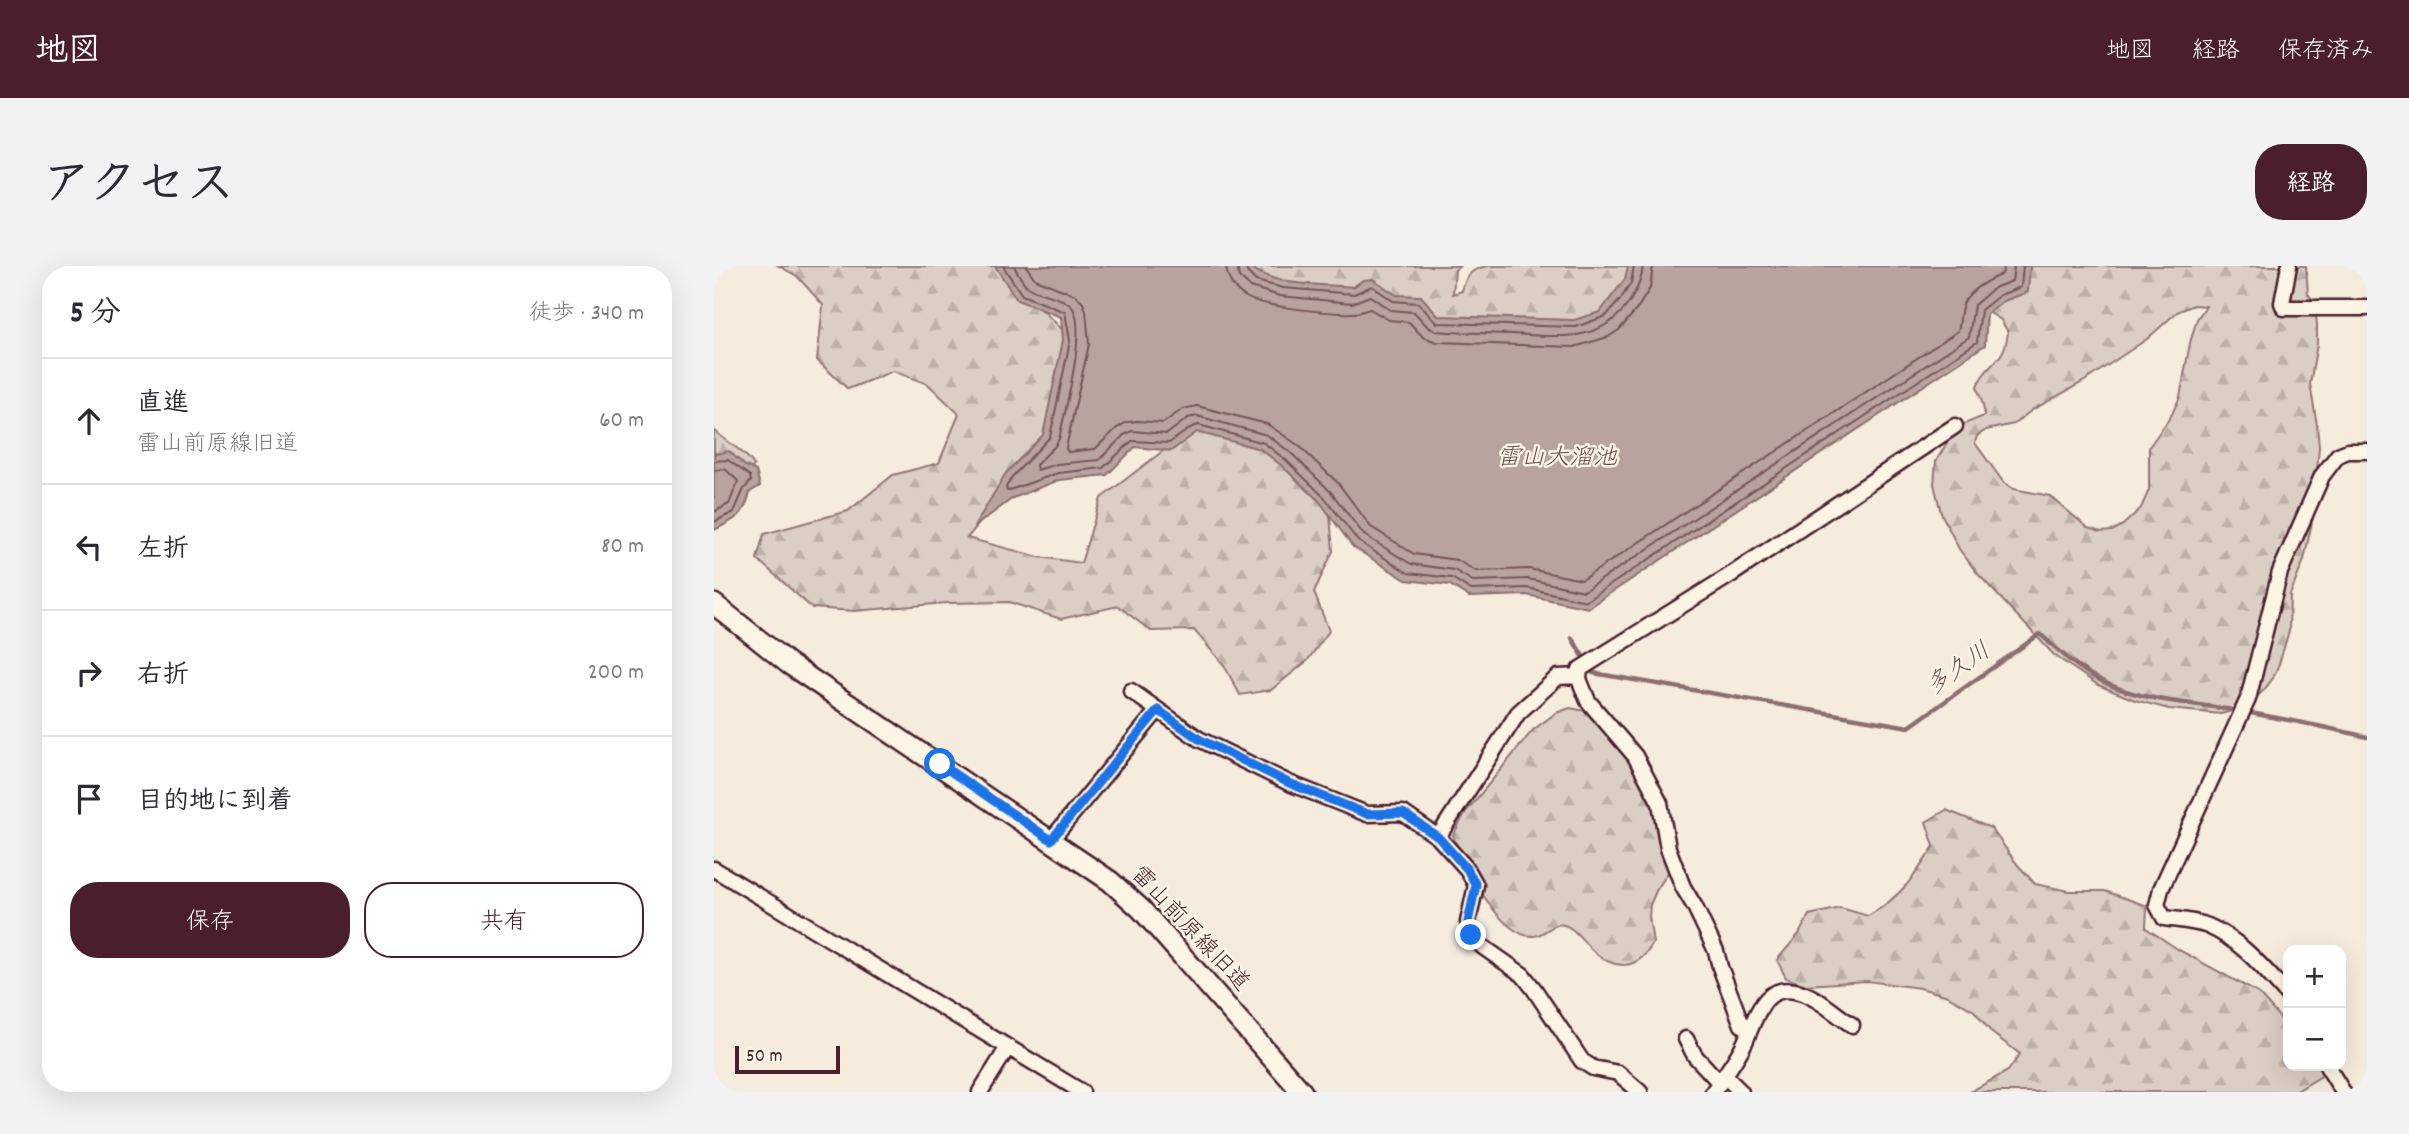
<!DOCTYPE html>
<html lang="ja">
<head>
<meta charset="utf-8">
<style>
	body { margin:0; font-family:Dekko,"Klee One",sans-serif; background:#f2f2f3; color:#2b2b33 }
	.controls { position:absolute; right:21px; bottom:21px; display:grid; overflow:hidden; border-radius:14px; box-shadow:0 7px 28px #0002 }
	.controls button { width:63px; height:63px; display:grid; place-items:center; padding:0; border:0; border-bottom:2px solid #e1e1e2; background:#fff; color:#2b2b33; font:35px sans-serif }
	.scale { position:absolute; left:21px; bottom:18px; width:105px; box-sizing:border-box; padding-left:7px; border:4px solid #4a1f2b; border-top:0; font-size:19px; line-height:24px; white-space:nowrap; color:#4a1f2b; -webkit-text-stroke:5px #fcf5e5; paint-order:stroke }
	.stop { position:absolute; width:21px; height:21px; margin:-16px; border:5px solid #1a73e8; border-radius:50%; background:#fff }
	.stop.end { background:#1a73e8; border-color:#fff; box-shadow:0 2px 7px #0008 }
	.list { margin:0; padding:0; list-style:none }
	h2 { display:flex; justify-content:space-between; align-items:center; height:91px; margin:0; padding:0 28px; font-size:30px }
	h2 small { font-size:23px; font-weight:400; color:#7c7c81 }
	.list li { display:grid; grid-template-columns:46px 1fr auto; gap:21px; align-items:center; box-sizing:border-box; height:126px; padding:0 28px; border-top:2px solid #e1e1e2 }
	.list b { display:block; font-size:26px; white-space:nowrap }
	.list p { margin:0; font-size:23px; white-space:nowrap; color:#7c7c81 }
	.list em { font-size:23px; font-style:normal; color:#7c7c81 }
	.actions { display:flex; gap:14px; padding:21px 28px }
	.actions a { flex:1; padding:16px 0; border:2px solid #4a1f2b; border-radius:28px; text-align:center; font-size:24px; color:#4a1f2b }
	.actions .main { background:#4a1f2b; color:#fff }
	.icon { flex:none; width:38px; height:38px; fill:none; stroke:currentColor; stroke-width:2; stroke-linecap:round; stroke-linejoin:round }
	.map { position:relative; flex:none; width:1653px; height:826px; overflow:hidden; border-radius:28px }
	header { display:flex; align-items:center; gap:42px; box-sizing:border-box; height:98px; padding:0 35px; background:#4a1f2b; color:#fff }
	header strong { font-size:33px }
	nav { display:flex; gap:38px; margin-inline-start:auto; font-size:24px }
	.intro { display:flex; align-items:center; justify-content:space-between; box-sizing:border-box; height:168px; padding:0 42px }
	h1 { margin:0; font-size:49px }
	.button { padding:18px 32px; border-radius:28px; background:#4a1f2b; color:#fff; font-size:24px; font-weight:700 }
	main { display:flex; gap:42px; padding:0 42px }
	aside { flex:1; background:#fff; border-radius:28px; box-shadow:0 7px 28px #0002 }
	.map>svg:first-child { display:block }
</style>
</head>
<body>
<header>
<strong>地図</strong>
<nav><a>地図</a><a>経路</a><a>保存済み</a></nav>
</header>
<div class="intro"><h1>アクセス</h1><a class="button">経路</a></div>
<main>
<aside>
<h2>5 分<small>徒歩 · 340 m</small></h2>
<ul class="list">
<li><svg class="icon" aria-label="ahead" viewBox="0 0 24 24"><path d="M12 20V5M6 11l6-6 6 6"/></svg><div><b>直進</b><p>雷山前原線旧道</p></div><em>60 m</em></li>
<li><svg class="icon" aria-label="left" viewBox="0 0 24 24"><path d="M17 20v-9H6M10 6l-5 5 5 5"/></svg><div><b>左折</b></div><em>80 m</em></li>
<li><svg class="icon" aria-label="right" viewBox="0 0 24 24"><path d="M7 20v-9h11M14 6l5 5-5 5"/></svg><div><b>右折</b></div><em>200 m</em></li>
<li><svg class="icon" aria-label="arrive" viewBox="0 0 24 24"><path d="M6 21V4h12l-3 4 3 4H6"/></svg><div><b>目的地に到着</b></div></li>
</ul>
<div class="actions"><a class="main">保存</a><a>共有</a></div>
</aside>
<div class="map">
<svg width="1653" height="826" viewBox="0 0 1653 826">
	<defs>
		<pattern id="forest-firs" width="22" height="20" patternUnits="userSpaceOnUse" patternTransform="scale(1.75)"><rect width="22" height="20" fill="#dbcec4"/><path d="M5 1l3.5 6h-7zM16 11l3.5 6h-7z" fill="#bdb0a9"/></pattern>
	</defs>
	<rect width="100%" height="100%" fill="#f5ecde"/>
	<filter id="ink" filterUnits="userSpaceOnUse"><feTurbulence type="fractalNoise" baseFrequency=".0143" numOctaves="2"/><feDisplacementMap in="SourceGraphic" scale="14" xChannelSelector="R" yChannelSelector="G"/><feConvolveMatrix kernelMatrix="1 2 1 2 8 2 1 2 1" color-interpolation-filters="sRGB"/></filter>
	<g filter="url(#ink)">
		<path fill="url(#forest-firs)" stroke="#927678" stroke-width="2" fill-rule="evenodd" d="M 65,0 L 283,0 L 355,70 L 334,174 L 253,272 L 325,291 L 367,297 L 387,232 L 487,156 L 544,170 L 614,226 L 619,285 L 600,326 L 615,365 L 593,395 L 557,424 L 526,429 L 510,399 L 480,364 L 437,365 L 404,340 L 347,353 L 295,336 L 233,337 L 140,345 L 98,342 L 43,293 L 50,268 L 134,245 L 179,209 L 225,197 L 245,148 L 214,118 L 179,105 L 134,123 L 103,94 L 109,39 L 83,10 Z
			M 517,0 L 746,0 L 741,4 L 739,28 L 748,25 C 752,9 757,3 774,0 L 924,0 L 925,18 L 875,61 L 755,63 L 558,24 Z
			M 1285,0 L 1592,0 L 1594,28 L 1599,34 L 1603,57 L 1603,78 L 1596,118 L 1603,159 L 1605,181 L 1599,251 L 1590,294 L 1576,329 L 1575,365 L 1565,398 L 1559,412 L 1550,424 L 1535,438 L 1525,443 L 1507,448 L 1455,443 L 1421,434 L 1384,419 L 1340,389 L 1264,308 L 1245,283 L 1227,247 L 1220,218 L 1222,195 L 1236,172 L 1250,158 L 1270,150 C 1271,138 1265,131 1263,120 C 1274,94 1290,100 1294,66 L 1287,54 L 1270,43 ZM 1480,39 L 1492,40 L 1483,53 L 1476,77 L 1466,131 L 1457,150 L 1435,181 L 1435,224 L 1427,242 L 1409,259 L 1398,265 L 1387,266 L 1374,262 L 1336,230 L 1300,223 L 1290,217 L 1261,177 L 1263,170 L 1272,164 L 1300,158 L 1318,144 L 1369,116 L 1433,73 L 1463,46 Z
			M 0,164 C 13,177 30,184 40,199 L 36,205 L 13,190 L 0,187 Z
			M 856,442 L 877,446 L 950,533 L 956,548 L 962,584 L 957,602 L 942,625 L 936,639 L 935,651 L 939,677 C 924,705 900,705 878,684 C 869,676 861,662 850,659 C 839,656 831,669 820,670 C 787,673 747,596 739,569 L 751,547 L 819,464 L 842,447 Z
			M 1232,544 L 1277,562 L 1303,598 L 1321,618 L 1355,625 L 1391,625 L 1433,640 L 1432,662 L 1465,684 L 1544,727 L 1574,761 L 1574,800 L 1607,800 L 1609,809 L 1581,826 L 1256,826 L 1294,805 L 1306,788 L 1278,767 L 1260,745 L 1234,730 L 1206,722 L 1153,715 L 1092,719 L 1072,712 L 1063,694 L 1085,668 L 1095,649 L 1127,642 L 1154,650 C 1186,632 1201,610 1220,580 L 1212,556 Z"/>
		<path fill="#b8a39e" stroke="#8c6e70" stroke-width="2" d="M 281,0 L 536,0 C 558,21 610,18 639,21 L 649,14 L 659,13 L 682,29 L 707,30 L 724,50 L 860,54 L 886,46 L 911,13 L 914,0 L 1316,0 L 1314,26 L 1290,35 L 1273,48 L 1271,79 L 874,342 L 813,329 L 755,331 L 736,319 L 692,314 L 639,281 L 606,236 L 567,199 L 546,183 L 483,166 L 457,185 L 421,181 L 393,209 L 345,214 L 299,232 L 260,261 L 292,207 L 329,169 L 349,74 L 347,51 L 303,34 Z
			M 15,185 L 30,199 L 42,205 L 46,220 L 36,226 C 30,251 22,253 0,264 L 0,186 L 2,188 Z"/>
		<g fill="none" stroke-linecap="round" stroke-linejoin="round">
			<path stroke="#765459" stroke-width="2" d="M 289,0 L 308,29 L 351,46 L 356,75 L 336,171 L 298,211 L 292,221 L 293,225 L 344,207 L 389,202 L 418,175 L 455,177 L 478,161 L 485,159 L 550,177 L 572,194 L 611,232 L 644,275 L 694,307 L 738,312 L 757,324 L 813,322 L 872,335 L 1263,76 L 1267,44 L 1286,29 L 1307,21 L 1309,0
				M 300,0 C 304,7 309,18 315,22 C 328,30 345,29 356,39 C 376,55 350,148 345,173 L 341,180 L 322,199 L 323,204 L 343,198 L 385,194 L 410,169 L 418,165 L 453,168 L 474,152 L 483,150 L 553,169 L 577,187 L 617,226 L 650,269 L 697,298 L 740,304 L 759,315 L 814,313 L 870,325 L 1255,71 L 1260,39 L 1280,22 L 1298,15 L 1300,0
				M 312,0 L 321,13 L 361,29 L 369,37 L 372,45 L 375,78 L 352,182 L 354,186 L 381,183 L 403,162 L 413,156 L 424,155 L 449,157 L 469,143 L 483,140 L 553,158 L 584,179 L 624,217 L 657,261 L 700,288 L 743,294 L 762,305 L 815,303 L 868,314 L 1244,65 C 1246,58 1246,49 1248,41 C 1252,25 1274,14 1288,8 L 1290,0
				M 512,0 C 513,13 520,24 532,31 C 549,41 619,48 640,47 C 646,47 651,44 656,43 L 675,54 L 695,56 L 709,71 L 723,76 L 860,81 L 894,71 L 905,64 L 923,43 L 936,22 L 939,0
				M 523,0 L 525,11 L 536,21 L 566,30 L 638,37 L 656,30 L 676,44 L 700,46 L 714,61 L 722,65 C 747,67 773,67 798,68 C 843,70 887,79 916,35 C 923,23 928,14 929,0
				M 532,0 L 533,6 L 542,15 L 569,22 L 640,28 L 658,20 L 679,35 L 704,37 L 723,57 L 862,61 L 892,50 L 906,34 L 917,17 L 920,0
				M 0,195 L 14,194 L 36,210 L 37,215 L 30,223 L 20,246 L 0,256
				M 0,204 L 11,203 L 24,215 L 15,238 L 0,246"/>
			<path stroke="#8c6e70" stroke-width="4.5" d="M 858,372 L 879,407 L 1195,461 L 1326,368 C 1345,385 1363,402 1386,414 C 1421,433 1460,435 1500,441 C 1551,449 1603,459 1653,471"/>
			<g stroke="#4a1f2b" stroke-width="19">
				<path id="street" d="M 1575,0 L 1568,37 L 1570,42 L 1653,42
					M 417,425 L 485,473 L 575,517 L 653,548 L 689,547 L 724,571 L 753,603 L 762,619 L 754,656 L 757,669 L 769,681 L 809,709 L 820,723 L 868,795 L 879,802 L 904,807 L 926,826
					M 724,571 L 804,447 L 844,411 L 865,410
					M 337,574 L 444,444
					M 0,603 L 368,826
					M 1574,729 C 1551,704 1527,674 1494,660 C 1481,655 1464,654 1450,652 L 1443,639 L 1447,623 L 1534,433 L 1566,306 L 1608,210 L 1624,189 L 1634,185 L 1653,185
					M 1036,762 L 1028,759 L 1006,701 L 1002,685 L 981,641 L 969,621 L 954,582 L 946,537 L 921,490 L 874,435 L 865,413 L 866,403 L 1018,308 L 1241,160
					M 972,773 L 981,790 L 1006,817
					M 1613,800 L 1629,826
					M 1011,810 L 1027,826
					M 266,826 L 294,781
					M 999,826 C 1010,810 1023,793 1031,776 C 1043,749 1050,714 1088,727 C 1105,732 1122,749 1138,759"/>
			</g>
			<g stroke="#4a1f2b" stroke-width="24">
				<path id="secondary" d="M 0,338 L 75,398 L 396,615 L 427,643 L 588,826"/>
			</g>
			<use href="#street" stroke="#fcf5e5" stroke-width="14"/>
			<use href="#secondary" stroke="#fcf5e5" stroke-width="19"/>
		</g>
	</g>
	<g fill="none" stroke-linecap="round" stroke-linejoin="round" filter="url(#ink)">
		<path stroke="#1a73e8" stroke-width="9" d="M 226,498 L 337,574 L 444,444 L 485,473 L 575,517 L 653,548 L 689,547 L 724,571 L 753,603 L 762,619 L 754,656 L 757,669"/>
	</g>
	<g text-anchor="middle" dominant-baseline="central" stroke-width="5" stroke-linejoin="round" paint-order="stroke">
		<g font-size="23" fill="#4a1f2b" stroke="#fcf5e5">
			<text transform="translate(475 664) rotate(47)">雷山前原線旧道</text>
		</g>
		<g font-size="24" font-style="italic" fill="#704d53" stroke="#fcf5e5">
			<text x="843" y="193">雷山大溜池</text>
			<text transform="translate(1245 404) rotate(-35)">多久川</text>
		</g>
	</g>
</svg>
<div class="controls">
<button>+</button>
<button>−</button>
</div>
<div class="scale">50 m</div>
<div class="stop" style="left:226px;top:498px"></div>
<div class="stop end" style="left:757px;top:669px"></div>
</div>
</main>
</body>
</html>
